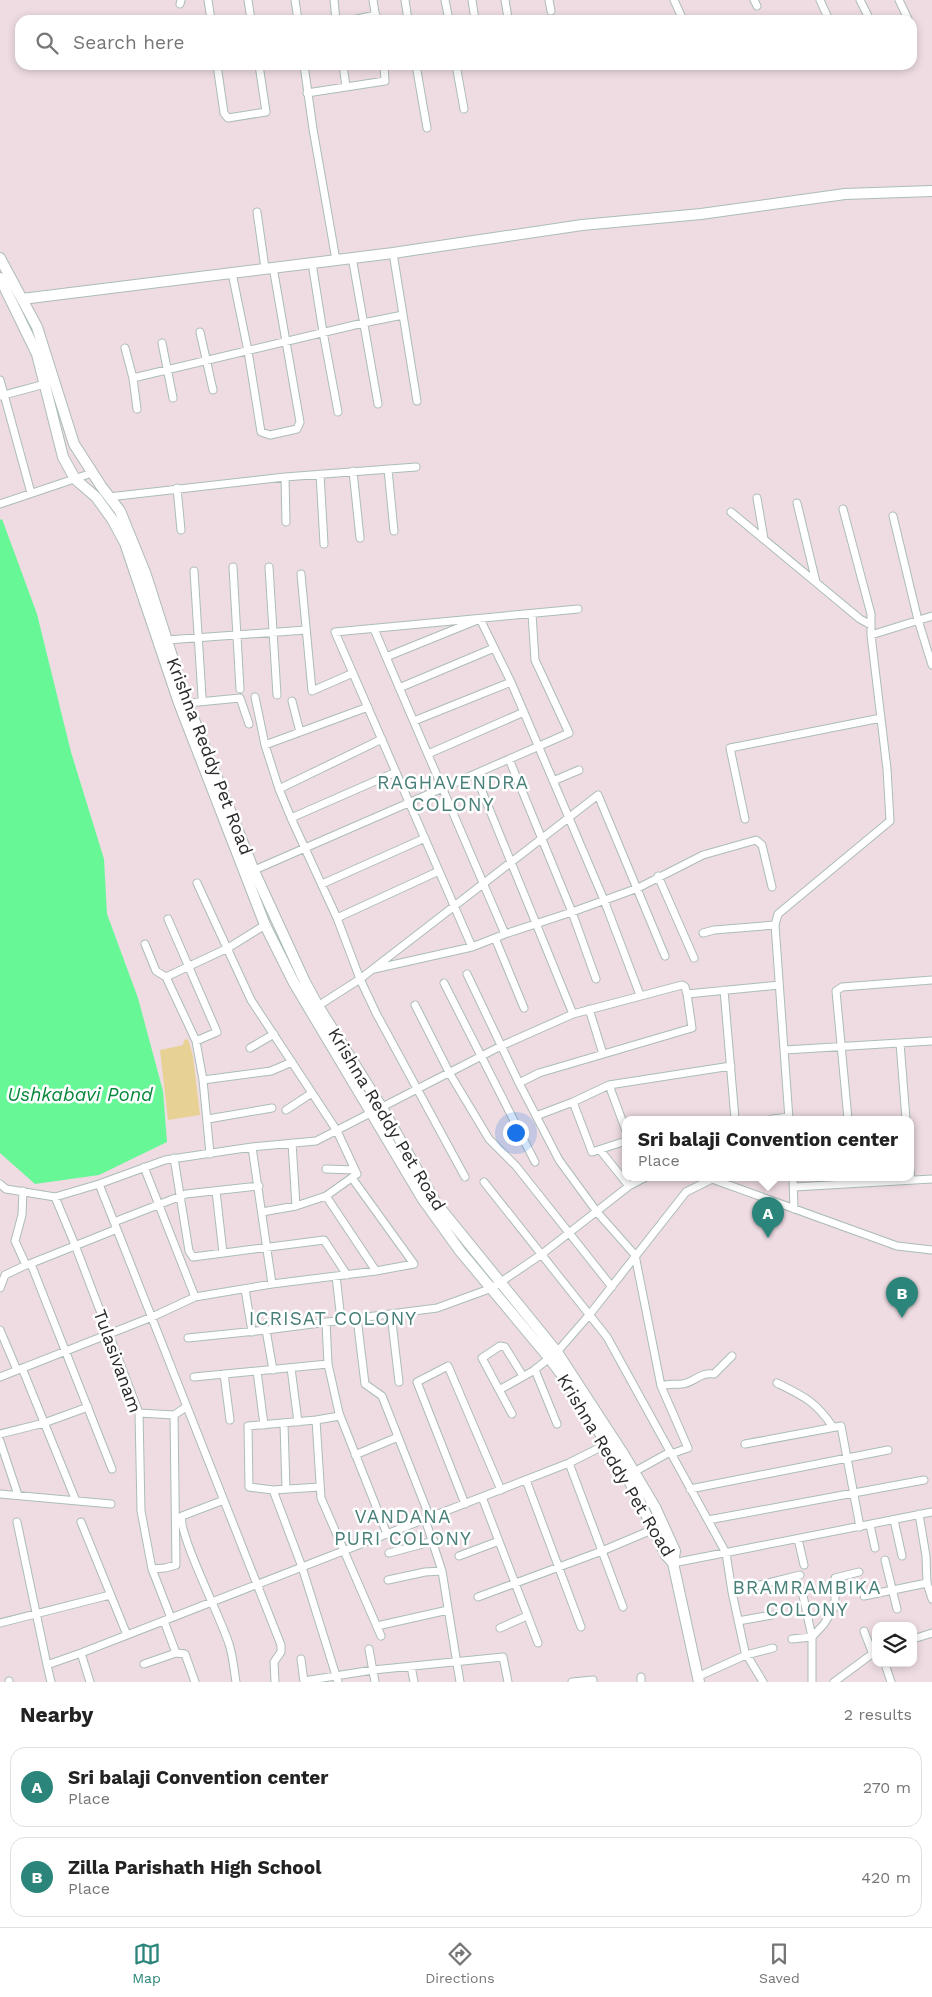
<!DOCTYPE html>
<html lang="en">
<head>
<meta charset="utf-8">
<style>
	body { margin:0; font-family:"Work Sans",sans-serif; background:#f6f6f6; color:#222 }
	.controls { position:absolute; right:15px; bottom:15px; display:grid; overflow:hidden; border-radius:10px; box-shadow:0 2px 8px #0003 }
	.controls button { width:45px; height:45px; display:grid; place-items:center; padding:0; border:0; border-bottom:1px solid #e0e0e0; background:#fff; color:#222; font:25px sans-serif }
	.you { position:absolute; left:515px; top:1132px; width:18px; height:18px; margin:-12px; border:4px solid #fff; border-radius:50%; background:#1a73e8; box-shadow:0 0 0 8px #1a73e833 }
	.badge { display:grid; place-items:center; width:32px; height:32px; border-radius:50%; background:#2c857b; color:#fff; font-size:16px; font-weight:700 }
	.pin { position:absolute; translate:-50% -41px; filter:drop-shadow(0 1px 2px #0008) }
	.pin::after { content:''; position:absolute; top:26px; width:18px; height:15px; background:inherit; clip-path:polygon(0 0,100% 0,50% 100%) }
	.popup { position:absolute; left:622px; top:1116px; width:292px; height:65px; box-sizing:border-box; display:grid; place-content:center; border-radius:10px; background:#fff; filter:drop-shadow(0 1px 4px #0005); font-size:16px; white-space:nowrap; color:#767676 }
	.popup b { font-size:19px; color:#222 }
	.popup::after { content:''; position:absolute; left:50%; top:100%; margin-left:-10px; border:10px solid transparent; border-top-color:#fff }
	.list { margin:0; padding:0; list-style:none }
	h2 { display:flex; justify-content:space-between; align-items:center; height:65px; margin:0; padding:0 20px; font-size:21px }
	h2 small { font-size:16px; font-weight:400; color:#767676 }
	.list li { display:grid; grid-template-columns:32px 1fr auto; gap:15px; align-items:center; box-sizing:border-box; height:80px; margin:0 10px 10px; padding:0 10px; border:1px solid #e0e0e0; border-radius:15px }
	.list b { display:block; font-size:19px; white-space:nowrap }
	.list p { margin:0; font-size:16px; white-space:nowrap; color:#767676 }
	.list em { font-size:16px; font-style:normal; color:#767676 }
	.icon { flex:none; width:28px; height:28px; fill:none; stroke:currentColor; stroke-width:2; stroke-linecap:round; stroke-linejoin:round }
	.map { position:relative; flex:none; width:932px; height:1682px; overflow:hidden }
	.search { position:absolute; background:#fff; box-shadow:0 2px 8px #0003; left:15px; right:15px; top:15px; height:55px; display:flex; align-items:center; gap:12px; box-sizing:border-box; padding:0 18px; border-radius:15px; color:#767676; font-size:19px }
	.sheet { height:245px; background:#fff }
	nav { display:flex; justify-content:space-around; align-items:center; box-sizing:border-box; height:70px; border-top:1px solid #e0e0e0; background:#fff; font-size:14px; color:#767676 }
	nav a { display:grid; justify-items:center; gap:2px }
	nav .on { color:#2c857b }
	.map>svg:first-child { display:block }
</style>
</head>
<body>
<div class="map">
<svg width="932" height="1682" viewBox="0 0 932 1682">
	<rect width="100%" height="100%" fill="#eedce2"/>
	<path fill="#e8d195" d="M 188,1039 L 193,1056 L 200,1115 L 168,1120 L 160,1050 L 183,1045 L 184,1040 Z"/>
	<path fill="#68f797" d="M 2,519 L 37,614 L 71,752 L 104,859 L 107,914 L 138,998 L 163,1091 L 167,1142 L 99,1175 L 35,1184 L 0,1153 L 0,520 Z"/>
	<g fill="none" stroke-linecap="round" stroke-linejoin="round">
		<g stroke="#acbcba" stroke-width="9">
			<path id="street" d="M 208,0 L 211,20
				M 248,0 L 251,20
				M 295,0 L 298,20
				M 334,0 L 336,20
				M 373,0 L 376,19
				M 405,0 L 408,20
				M 445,0 L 449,20
				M 472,0 L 475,20
				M 505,0 L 508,18
				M 549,0 L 551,11
				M 674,0 L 683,20
				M 754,0 L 757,6
				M 820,0 L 829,20
				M 860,0 L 870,20
				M 899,0 L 908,19
				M 180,4 L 181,0
				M 352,20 L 376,15
				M 217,65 L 224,113 L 228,118 L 266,112 L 259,65
				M 304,65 L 313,129 L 336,260
				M 343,65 L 346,87
				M 416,65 L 427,128
				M 456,65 L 464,109
				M 307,93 L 385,81 L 384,65
				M 257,212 L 265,268
				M 393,253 L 417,401
				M 352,257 L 378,404
				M 312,263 L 323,332 L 338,412
				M 232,273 L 248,351 L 261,432 L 270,435 L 297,429 L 300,422 L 273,267
				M 200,332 L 213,390
				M 162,343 L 173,398
				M 125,348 L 133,378 L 137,409
				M 133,378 L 363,323 L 403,315
				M 0,380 L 31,493
				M 0,396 L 45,384
				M 388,469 L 394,531
				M 353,471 L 360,538
				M 320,474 L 324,544
				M 285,477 L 286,522
				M 177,488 L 181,530
				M 109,497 L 285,477 L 416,467
				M 757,498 L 764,539
				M 797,503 L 816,582
				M 0,504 L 92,473
				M 731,512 L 860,619 L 871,625
				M 893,516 L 918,620 L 932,665
				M 233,567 L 240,689
				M 269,567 L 277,695
				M 194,571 L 202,697
				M 301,574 L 312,691 L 353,673
				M 374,629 L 505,934
				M 871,635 L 932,616
				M 167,640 L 306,630
				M 386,657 L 480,619 L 511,682 L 604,900 L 640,995
				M 399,688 L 494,648
				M 255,697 L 265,745 L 279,789 L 291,818 L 337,918 L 360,979 L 376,1013 L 465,1177
				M 292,701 L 300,732
				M 188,703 L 240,698 L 249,724
				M 414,721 L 511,682
				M 265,745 L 368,707
				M 428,754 L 524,712
				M 509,759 L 572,912 L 596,979
				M 475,774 L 573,1014
				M 553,781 L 579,770
				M 279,789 L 382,739
				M 291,818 L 396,772
				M 745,819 L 730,748 L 881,718
				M 250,872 L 569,733 L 535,660 L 532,614
				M 658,876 L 694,958
				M 197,883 L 251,1000 L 337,1131 L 357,1174 L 326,1196 L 296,1206 L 262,1212
				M 322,884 L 425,838
				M 337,918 L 439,871
				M 168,919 L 217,1032 L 196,1041
				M 703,933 L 714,930 L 775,925
				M 495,938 L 524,1008
				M 145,944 L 156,971 L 166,977 L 196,1041 L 203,1080 L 210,1154
				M 472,947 L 335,632 L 578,609
				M 374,969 L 472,947 L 505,934 L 572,912 L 638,888 L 703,855 L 756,840 L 762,845 L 772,887
				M 467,974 L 519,1083 L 559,1160 L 597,1212 L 635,1255 L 661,1386 L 688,1448 L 671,1454
				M 166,977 L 228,948 L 265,925
				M 444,983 L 535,1162
				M 724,990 L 735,1119
				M 415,1005 L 450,1074 L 489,1139 L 516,1166 L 612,1287
				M 318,1006 L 360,979 L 598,795 L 665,956
				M 589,1009 L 603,1054
				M 900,1043 L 906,1119
				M 250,1048 L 274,1034
				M 785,1050 L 932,1041
				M 203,1080 L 271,1071 L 292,1062
				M 519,1083 L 539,1073 L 692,1028 L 687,994
				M 609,1085 L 626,1131
				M 573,1102 L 592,1152 L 626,1141
				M 286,1110 L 312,1093
				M 536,1116 L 573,1102 L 609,1085 L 731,1066
				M 208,1119 L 272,1108
				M 772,1119 L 789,1117
				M 789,1119 L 775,925 L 778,914 L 890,821 L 887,769 L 871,635 L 871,614 L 843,509
				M 848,1119 L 836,991 L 842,987 L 932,980
				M 292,1143 L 296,1206
				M 252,1147 L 272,1284
				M 600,1150 L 629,1186
				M 174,1158 L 189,1251 L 193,1257 L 324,1240 L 347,1275
				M 144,1167 L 195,1297
				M 326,1169 L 355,1170
				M 910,1170 L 911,1180
				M 793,1177 L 794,1209
				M 484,1182 L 607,1337 L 726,1553 L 732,1592 L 745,1652 L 763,1682
				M 0,1184 L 6,1189 L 55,1197 L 99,1184 L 165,1160 L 252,1147 L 316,1141 L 501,1046 L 573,1014 L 682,985 L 685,987 L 687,994 L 779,985
				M 99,1184 L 281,1645 L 281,1652 L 274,1662 L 275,1682
				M 794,1187 L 932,1179
				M 216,1191 L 223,1253
				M 326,1196 L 376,1271
				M 55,1197 L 75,1245 L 139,1413 L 141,1511 L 152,1569 L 171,1618
				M 114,1222 L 186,1194 L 259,1186
				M 31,1264 L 112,1469
				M 27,1265 L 117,1229
				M 336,1276 L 341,1320
				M 0,1288 L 5,1275 L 26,1265 L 15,1241 L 22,1215 L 23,1191
				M 245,1289 L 252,1332
				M 391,1314 L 399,1382
				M 357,1318 L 365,1384 L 382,1396 L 430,1518
				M 326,1322 L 328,1364 L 339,1413 L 387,1534
				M 0,1330 L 17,1370
				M 266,1330 L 273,1370
				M 188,1338 L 266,1330 L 437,1308 L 492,1288 L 542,1254 L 629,1186 L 646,1177
				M 22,1368 L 76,1501
				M 291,1368 L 298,1422
				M 535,1370 L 557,1424
				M 257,1371 L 264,1425
				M 224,1374 L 230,1420
				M 0,1377 L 152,1317 L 195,1297 L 272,1284 L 376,1271 L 414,1264 L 352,1178
				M 194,1377 L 328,1364
				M 777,1383 C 805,1397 815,1401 833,1427
				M 661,1386 C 670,1383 674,1385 682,1384 C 694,1383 699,1372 714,1374 L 732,1356
				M 499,1390 L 533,1371 L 557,1352 L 590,1314 L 686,1192 L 712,1179 L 897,1246 L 932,1250
				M 139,1413 L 174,1415 L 186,1407
				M 512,1414 L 482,1358 L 500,1346 L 505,1347 L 523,1376
				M 340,1416 L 316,1420 L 321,1498 L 381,1636
				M 316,1420 L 248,1426 L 249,1487 L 273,1490 L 320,1487
				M 284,1424 L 286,1489
				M 0,1434 L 44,1423 L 88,1407
				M 0,1441 L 18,1495
				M 745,1444 L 841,1426 L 860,1527
				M 355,1455 L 398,1437
				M 569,1463 L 623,1607
				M 634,1472 L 670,1452
				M 526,1480 L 581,1627
				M 690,1489 L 888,1450
				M 273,1490 L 302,1567 L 338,1682
				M 0,1494 L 111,1504
				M 482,1497 L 538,1643
				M 224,1500 L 182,1516 C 177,1532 222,1620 229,1644 C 233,1656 234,1670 236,1682
				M 465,1504 L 417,1382 L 448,1366 L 501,1490
				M 919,1514 L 926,1556 L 927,1583 L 932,1599
				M 425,1519 L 442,1571 L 460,1682
				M 708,1520 L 924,1480
				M 894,1520 L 902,1556
				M 17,1522 L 47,1665
				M 81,1522 L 127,1635
				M 870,1525 L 875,1548
				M 798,1539 L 804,1565
				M 389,1553 L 434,1541
				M 459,1556 L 499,1541
				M 885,1560 L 897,1609
				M 673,1563 L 932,1512
				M 152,1569 L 165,1568 L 176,1565 L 174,1415
				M 388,1580 L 425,1572 L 442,1571
				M 732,1592 L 800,1575
				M 864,1596 L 927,1583
				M 478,1597 L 602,1551 L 654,1529
				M 164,1621 L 176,1653
				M 738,1621 L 772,1615
				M 0,1623 L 110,1595
				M 377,1626 L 448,1610
				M 500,1628 L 527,1616
				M 864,1631 L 872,1652
				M 792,1639 L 812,1637 L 802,1591
				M 913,1639 L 932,1633
				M 369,1649 L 375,1682
				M 81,1653 L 90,1682
				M 301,1659 L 304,1682
				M 144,1664 L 176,1653 L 185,1654 L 195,1682
				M 411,1666 L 414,1682
				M 886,1667 L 891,1682
				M 641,1677 L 641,1682
				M 697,1677 L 746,1655 L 773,1648
				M 9,1681 L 9,1682
				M 304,1681 L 373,1670 L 503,1657 L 508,1682
				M 51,1682 L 47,1665 L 81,1653 L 569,1463 L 605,1445
				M 572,1682 L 593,1680 L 593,1682
				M 812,1682 L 812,1637 L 824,1624 L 835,1606 L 835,1578 L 859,1572
				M 834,1682 L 876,1651"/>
		</g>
		<g stroke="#acbcba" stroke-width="12">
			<path id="secondary" d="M 0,258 L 37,327 L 74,444 L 101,486 L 120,511 L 146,575 L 185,697 L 229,808 L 254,871 L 305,982 L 318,1006 L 382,1108 L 436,1203 L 557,1352 L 624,1455 L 655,1507 L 675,1551 L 673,1563 L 699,1682
				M 0,278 L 37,354 L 63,457 L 75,479 L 96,497 L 112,519 L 125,543 L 179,703 L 265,925 L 294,983 L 422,1198 L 460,1251 L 550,1359 L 576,1394 L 632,1486 L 666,1555 L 673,1563
				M 22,299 L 393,253 L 582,225 L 701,214 L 845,194 L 932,191"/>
		</g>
		<use href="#street" stroke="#fff" stroke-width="7"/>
		<use href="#secondary" stroke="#fff" stroke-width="10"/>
	</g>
	<g text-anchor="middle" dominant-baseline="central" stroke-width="5" stroke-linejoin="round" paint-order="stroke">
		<g font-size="18" fill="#2b2b2b" stroke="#fff">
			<text transform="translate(210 756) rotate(69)">Krishna Reddy Pet Road</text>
			<text transform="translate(387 1119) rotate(59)">Krishna Reddy Pet Road</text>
			<text transform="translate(118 1361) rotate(70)">Tulasivanam</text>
			<text transform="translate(616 1465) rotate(59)">Krishna Reddy Pet Road</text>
		</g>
		<g font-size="19" letter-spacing="1" fill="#487f79" stroke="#fff">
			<text x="453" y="782">RAGHAVENDRA<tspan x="453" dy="22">COLONY</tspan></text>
			<text x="333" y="1318">ICRISAT COLONY</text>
			<text x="403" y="1516">VANDANA<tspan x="403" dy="22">PURI COLONY</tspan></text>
			<text x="807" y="1587">BRAMRAMBIKA<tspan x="807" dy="22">COLONY</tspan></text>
		</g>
		<g font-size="19" font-style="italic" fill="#07873b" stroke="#fff">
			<text x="80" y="1094">Ushkabavi Pond</text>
		</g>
	</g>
</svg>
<div class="controls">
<button><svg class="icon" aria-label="layers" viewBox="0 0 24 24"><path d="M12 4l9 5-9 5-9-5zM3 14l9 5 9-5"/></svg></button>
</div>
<div class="you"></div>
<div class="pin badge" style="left:768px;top:1238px">A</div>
<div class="popup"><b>Sri balaji Convention center</b>Place</div>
<div class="pin badge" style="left:902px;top:1318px">B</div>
<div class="search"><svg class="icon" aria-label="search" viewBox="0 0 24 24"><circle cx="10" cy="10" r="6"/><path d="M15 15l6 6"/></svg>Search here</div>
</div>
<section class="sheet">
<h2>Nearby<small>2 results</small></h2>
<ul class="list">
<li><span class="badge">A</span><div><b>Sri balaji Convention center</b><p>Place</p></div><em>270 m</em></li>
<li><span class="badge">B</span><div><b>Zilla Parishath High School</b><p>Place</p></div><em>420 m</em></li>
</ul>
</section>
<nav>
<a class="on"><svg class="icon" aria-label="map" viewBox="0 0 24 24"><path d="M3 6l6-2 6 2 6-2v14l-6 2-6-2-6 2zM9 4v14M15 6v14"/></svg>Map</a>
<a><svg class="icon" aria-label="directions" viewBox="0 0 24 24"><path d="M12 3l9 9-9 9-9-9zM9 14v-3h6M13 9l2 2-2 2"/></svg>Directions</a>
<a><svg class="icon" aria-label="saved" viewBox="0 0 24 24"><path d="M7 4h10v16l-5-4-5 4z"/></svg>Saved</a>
</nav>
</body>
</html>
